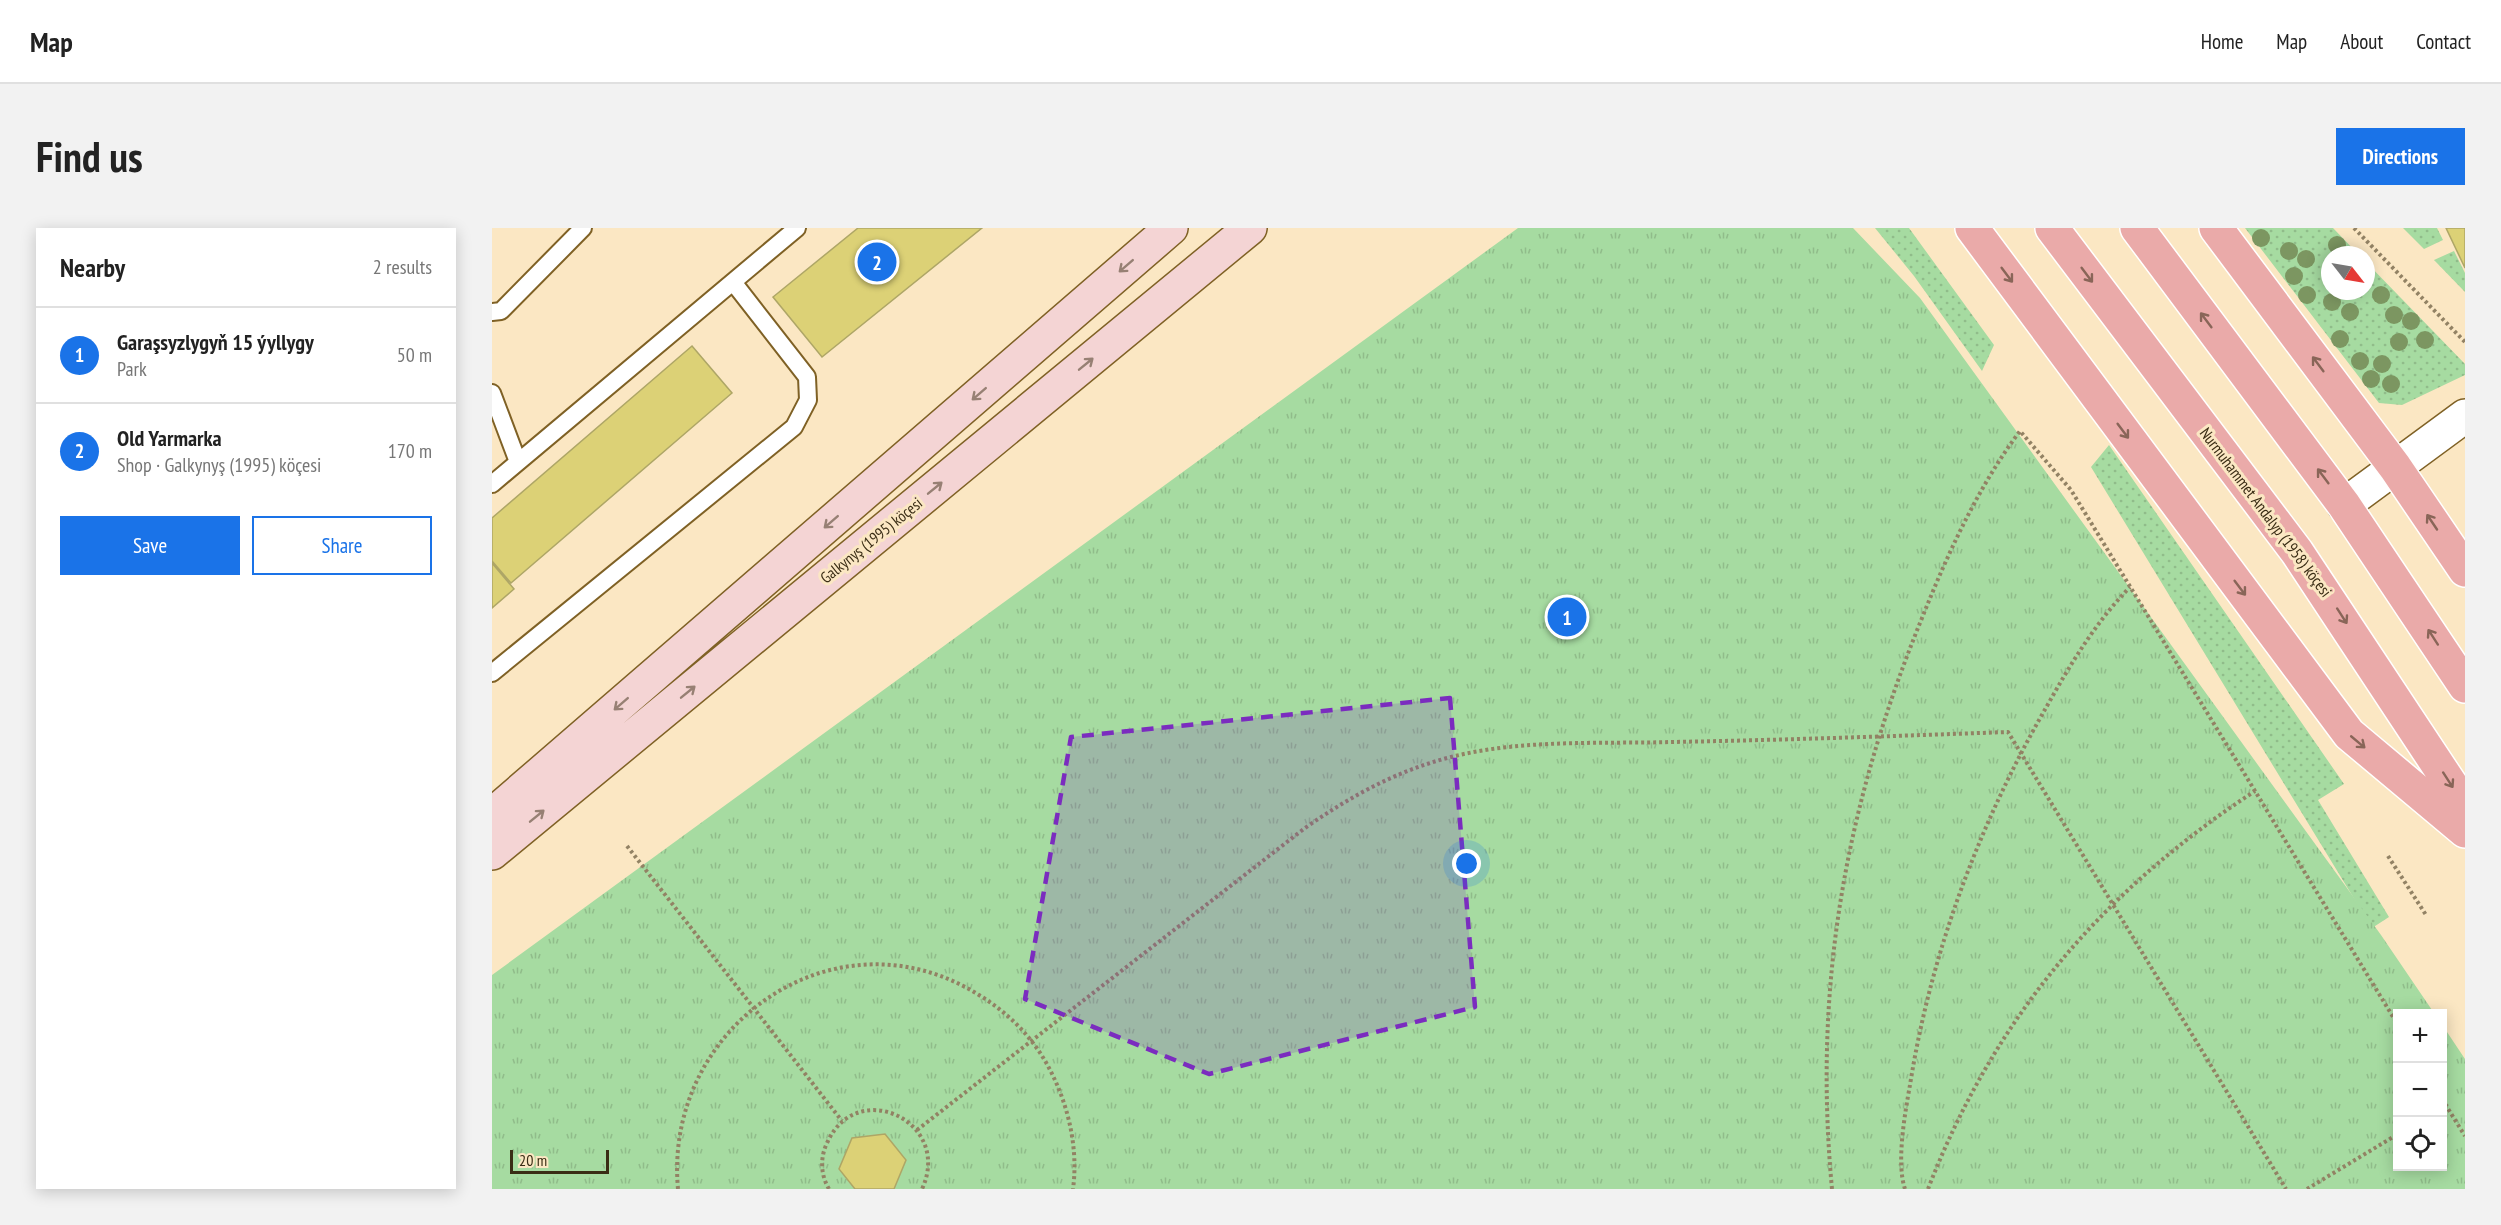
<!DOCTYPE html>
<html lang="en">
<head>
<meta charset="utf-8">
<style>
	body { margin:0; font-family:"PT Sans Narrow",sans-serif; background:#f2f2f2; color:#222 }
	.controls { position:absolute; right:18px; bottom:18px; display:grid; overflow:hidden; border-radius:0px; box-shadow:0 3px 15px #0003 }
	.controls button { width:54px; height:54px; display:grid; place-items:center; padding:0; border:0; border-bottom:2px solid #e0e0e0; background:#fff; color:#222; font:30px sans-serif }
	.compass { position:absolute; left:1829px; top:18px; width:54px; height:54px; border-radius:50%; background:#fff; box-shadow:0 3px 15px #0003; rotate:121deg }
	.scale { position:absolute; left:18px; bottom:15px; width:99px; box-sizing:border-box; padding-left:6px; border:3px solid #3a2d15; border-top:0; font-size:16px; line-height:21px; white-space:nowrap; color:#3a2d15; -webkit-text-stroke:4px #fbe7c3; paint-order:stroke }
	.you { position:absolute; left:975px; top:636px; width:21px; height:21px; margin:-15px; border:4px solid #fff; border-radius:50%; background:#1a73e8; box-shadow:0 0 0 9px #1a73e833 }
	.badge { display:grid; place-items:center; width:39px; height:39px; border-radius:50%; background:#1a73e8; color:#fff; font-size:20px; font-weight:700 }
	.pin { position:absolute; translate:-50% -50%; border:3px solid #fff; box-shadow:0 2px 6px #0006 }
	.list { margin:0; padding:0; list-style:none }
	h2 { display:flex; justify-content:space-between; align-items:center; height:78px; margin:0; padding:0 24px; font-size:26px }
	h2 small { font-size:20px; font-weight:400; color:#767676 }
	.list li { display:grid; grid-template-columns:39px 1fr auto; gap:18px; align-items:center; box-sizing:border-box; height:96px; padding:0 24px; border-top:2px solid #e0e0e0 }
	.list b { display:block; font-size:22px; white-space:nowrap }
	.list p { margin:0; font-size:20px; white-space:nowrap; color:#767676 }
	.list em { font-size:20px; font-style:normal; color:#767676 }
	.actions { display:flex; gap:12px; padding:18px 24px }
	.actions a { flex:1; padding:14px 0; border:2px solid #1a73e8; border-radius:0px; text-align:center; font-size:21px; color:#1a73e8 }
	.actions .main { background:#1a73e8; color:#fff }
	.icon { flex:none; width:33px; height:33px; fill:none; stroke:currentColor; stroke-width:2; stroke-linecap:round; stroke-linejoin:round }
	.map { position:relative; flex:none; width:1973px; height:961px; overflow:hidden; border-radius:0px }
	header { display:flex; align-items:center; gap:36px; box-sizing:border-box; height:84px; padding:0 30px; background:#fff; border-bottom:2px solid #e0e0e0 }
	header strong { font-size:28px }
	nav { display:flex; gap:33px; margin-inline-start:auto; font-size:21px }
	.intro { display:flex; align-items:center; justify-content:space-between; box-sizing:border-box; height:144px; padding:0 36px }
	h1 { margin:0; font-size:42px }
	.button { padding:15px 27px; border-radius:0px; background:#1a73e8; color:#fff; font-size:21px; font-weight:700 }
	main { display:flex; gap:36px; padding:0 36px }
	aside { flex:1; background:#fff; border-radius:0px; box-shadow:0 3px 15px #0003 }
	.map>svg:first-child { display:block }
</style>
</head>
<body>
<header>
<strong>Map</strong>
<nav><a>Home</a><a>Map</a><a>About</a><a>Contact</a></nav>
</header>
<div class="intro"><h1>Find us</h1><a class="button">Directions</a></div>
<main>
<aside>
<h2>Nearby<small>2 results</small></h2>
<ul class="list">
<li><span class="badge">1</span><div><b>Garaşsyzlygyň 15 ýyllygy</b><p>Park</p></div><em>50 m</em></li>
<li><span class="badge">2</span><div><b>Old Yarmarka</b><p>Shop · Galkynyş (1995) köçesi</p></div><em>170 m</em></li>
</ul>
<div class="actions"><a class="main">Save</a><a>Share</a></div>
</aside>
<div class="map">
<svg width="1973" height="961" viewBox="0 0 1973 961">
	<defs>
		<pattern id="grass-dots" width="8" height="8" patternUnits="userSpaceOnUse" patternTransform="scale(1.5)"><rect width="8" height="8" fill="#a6dba1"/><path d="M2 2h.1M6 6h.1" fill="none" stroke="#90bc8a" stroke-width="1.8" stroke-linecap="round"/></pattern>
		<pattern id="park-tufts" width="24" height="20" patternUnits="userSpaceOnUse" patternTransform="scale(1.5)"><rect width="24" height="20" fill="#a6dba1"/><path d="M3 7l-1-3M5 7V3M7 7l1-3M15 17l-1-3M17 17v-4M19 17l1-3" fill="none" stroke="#90bc8a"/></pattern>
	</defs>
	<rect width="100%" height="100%" fill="#fbe7c3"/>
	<path fill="url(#grass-dots)" d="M 1383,0 L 1417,0 L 1502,117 L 1490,143 L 1422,48 Z
		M 1753,0 L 1841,0 L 1867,27 L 1838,27 L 1838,63 L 1874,63 L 1874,34 L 1973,136 L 1973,147 L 1910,177 L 1887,175 Z
		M 1911,0 L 1945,0 L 1951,12 L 1932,21 Z
		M 1962,23 L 1973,45 L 1973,64 L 1942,32 Z
		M 1617,217 L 1852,556 L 1826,572 L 1897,689 L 1880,700 L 1599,239 Z"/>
	<path fill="url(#park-tufts)" d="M 1026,0 L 1361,0 L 1428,70 L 1889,707 L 1942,785 L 1906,786 L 1906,938 L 1950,938 L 1951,798 L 1973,831 L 1973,961 L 0,961 L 0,747 Z"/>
	<path fill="#dcd176" stroke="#aea666" stroke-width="1.5" d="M 366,0 L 490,0 L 330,129 L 281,69 Z
		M 1954,0 L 1973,0 L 1973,40 Z
		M 200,118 L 240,165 L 19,355 L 0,333 L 0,290 Z
		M 0,335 L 22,361 L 0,380 Z
		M 393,906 L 414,932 L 402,961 L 363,961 L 347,941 L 360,910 Z"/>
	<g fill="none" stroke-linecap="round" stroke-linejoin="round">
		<g stroke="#7f6125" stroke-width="20">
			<path id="service" d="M 0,84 L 9,83 L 91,0
				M 0,165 L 26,234
				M 0,256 L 305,0
				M 0,445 L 302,199 L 316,172 L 315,149 L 241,54"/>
		</g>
		<g stroke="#7f6125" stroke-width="36">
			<path id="minor" d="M 1852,277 L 1973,188"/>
		</g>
		<g stroke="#7f6125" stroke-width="36">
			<path id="secondary" d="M 0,587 L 679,0
				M 0,625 L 758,0"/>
		</g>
		<g stroke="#fff" stroke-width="36">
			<path id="primary" d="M 1480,0 L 1857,506 L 1973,603
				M 1560,0 L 1805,324 L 1973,578
				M 1645,0 L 1852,277 L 1973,458
				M 1724,0 L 1903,239 L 1973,342"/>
		</g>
		<path stroke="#928264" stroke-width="4" stroke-dasharray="3 3" stroke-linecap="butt" d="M 1862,0 L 1973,114
			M 135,618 L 350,893
			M 1896,628 L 1934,687
			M 1950,871 L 1973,908
			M 425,902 L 813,600 C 859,568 904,543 959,529 C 1030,511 1107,516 1180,514 C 1292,512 1404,508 1516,504 L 1794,961
			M 186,961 C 171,798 344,677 487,767 C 520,787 546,815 562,850 C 578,884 586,924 581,961
			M 337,961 C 328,946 328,928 336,913 C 366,849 461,894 430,961
			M 1340,961 C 1321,758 1353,579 1430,390 C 1456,325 1486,259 1528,203 L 1579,262 L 1906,797
			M 1413,961 C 1404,935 1413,885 1418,857 C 1439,724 1488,594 1555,478 C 1579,435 1604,394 1638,359
			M 1436,961 C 1502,790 1610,663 1763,563
			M 1815,961 L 1906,906"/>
		<use href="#service" stroke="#fff" stroke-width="16"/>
		<use href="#minor" stroke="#fff" stroke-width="33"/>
		<use href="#secondary" stroke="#f4d4d4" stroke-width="33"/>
		<use href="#primary" stroke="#eaaaa9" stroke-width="33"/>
	</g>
	<g fill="#7c9661">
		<circle cx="1769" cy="10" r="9"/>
		<circle cx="1845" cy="17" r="9"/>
		<circle cx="1797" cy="23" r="9"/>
		<circle cx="1814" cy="31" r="9"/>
		<circle cx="1802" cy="48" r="9"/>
		<circle cx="1815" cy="67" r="9"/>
		<circle cx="1889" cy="67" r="9"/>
		<circle cx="1840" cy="74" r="9"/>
		<circle cx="1858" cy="84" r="9"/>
		<circle cx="1902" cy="87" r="9"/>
		<circle cx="1919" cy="93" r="9"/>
		<circle cx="1848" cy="111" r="9"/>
		<circle cx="1933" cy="112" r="9"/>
		<circle cx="1907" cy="114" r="9"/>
		<circle cx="1868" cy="133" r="9"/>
		<circle cx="1890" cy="136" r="9"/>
		<circle cx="1879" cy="151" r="9"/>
		<circle cx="1899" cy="156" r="9"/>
	</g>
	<defs><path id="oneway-shaft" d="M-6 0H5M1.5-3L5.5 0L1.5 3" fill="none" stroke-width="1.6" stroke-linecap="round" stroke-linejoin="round" transform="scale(1.5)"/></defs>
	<g stroke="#978074">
		<use href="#oneway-shaft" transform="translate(634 38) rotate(139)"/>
		<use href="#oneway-shaft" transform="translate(594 136) rotate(-39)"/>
		<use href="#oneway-shaft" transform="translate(487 166) rotate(139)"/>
		<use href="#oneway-shaft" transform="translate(443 260) rotate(-39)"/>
		<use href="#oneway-shaft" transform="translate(339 294) rotate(139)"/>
		<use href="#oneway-shaft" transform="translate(196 464) rotate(-39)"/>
		<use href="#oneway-shaft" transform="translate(129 476) rotate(139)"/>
		<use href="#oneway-shaft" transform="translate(45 588) rotate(-39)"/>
	</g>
	<g stroke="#896558">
		<use href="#oneway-shaft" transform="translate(1515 47) rotate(53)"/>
		<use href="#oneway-shaft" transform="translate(1595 47) rotate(53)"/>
		<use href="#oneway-shaft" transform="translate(1714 92) rotate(-127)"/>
		<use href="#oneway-shaft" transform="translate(1826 136) rotate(-127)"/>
		<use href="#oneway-shaft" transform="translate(1631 203) rotate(53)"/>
		<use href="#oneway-shaft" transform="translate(1831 248) rotate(-127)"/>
		<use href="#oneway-shaft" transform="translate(1940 294) rotate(-124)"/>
		<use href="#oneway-shaft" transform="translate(1748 360) rotate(53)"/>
		<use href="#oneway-shaft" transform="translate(1850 388) rotate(57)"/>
		<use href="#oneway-shaft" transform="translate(1941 409) rotate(-123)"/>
		<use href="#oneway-shaft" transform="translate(1866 514) rotate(40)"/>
		<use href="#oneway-shaft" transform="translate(1956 552) rotate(57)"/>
	</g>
	<path fill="#7b2cbf" fill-opacity="0.2" stroke="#7b2cbf" stroke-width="4.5" stroke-dasharray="12 8" stroke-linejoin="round" d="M 958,470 L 983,779 L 717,846 L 533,771 L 579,509 Z"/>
	<g text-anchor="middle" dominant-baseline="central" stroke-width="6" stroke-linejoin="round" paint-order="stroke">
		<g font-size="16" fill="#3a2d15" stroke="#fbe7c3">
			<text transform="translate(1774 284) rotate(53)">Nurmuhammet Andalyp (1958) köçesi</text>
			<text transform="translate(379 312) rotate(-39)">Galkynyş (1995) köçesi</text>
		</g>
	</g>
</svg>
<div class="controls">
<button>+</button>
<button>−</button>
<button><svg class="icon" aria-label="locate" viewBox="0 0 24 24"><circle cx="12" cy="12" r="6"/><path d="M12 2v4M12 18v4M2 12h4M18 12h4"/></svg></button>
</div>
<svg class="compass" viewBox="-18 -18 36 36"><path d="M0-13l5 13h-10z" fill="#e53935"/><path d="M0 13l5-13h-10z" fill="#767676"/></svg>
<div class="scale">20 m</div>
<div class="you"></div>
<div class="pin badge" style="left:1075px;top:389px">1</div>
<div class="pin badge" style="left:385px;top:34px">2</div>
</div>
</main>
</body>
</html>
